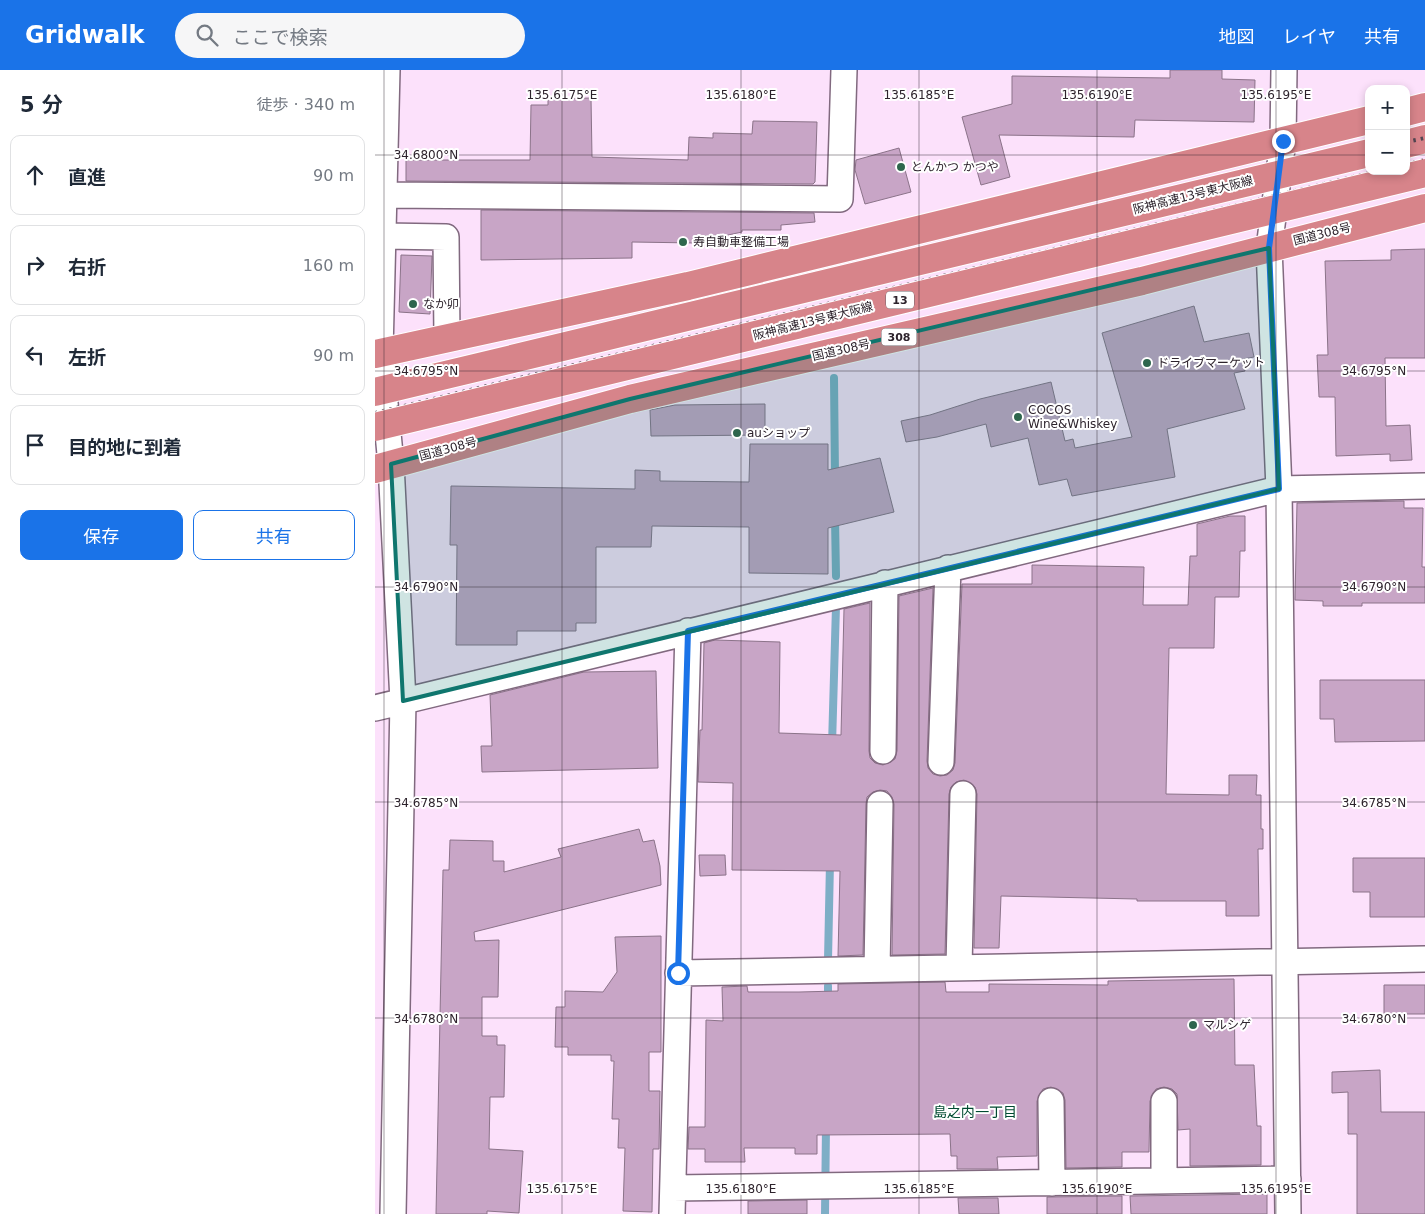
<!DOCTYPE html>
<html lang="ja">
<head>
<meta charset="utf-8">
<style>
	body { margin:0; font-family:"DejaVu Sans","Noto Sans JP",sans-serif; background:#f6f6f7; color:#1f2937 }
	.controls { position:absolute; right:15px; top:15px; display:grid; overflow:hidden; border-radius:10px; box-shadow:0 2px 8px #0003 }
	.controls button { width:45px; height:45px; display:grid; place-items:center; padding:0; border:0; border-bottom:1px solid #e0e1e3; background:#fff; color:#1f2937; font:25px sans-serif }
	.stop { position:absolute; width:15px; height:15px; margin:-11px; border:4px solid #1a73e8; border-radius:50%; background:#fff }
	.stop.end { background:#1a73e8; border-color:#fff; box-shadow:0 1px 5px #0008 }
	.list { margin:0; padding:0; list-style:none }
	h2 { display:flex; justify-content:space-between; align-items:center; height:65px; margin:0; padding:0 20px; font-size:21px }
	h2 small { font-size:16px; font-weight:400; color:#747a83 }
	.list li { display:grid; grid-template-columns:32px 1fr auto; gap:15px; align-items:center; box-sizing:border-box; height:80px; margin:0 10px 10px; padding:0 10px; border:1px solid #e0e1e3; border-radius:10px }
	.list b { display:block; font-size:19px; white-space:nowrap }
	.list em { font-size:16px; font-style:normal; color:#747a83 }
	.actions { display:flex; gap:10px; padding:15px 20px }
	.actions a { flex:1; padding:11px 0; border:1px solid #1a73e8; border-radius:10px; text-align:center; font-size:18px; color:#1a73e8 }
	.actions .main { background:#1a73e8; color:#fff }
	.icon { flex:none; width:28px; height:28px; fill:none; stroke:currentColor; stroke-width:2; stroke-linecap:round; stroke-linejoin:round }
	.map { position:relative; flex:none; width:1050px; height:1144px; overflow:hidden }
	header { display:flex; align-items:center; gap:30px; box-sizing:border-box; height:70px; padding:0 25px; background:#1a73e8; color:#fff }
	header strong { font-size:24px }
	nav { display:flex; gap:28px; margin-inline-start:auto; font-size:18px }
	.search { width:350px; height:45px; background:#f6f6f7; display:flex; align-items:center; gap:12px; box-sizing:border-box; padding:0 18px; border-radius:28px; color:#747a83; font-size:19px }
	main { display:flex }
	aside { flex:1; background:#fff }
	.map>svg:first-child { display:block }
</style>
</head>
<body>
<header>
<strong>Gridwalk</strong>
<div class="search"><svg class="icon" aria-label="search" viewBox="0 0 24 24"><circle cx="10" cy="10" r="6"/><path d="M15 15l6 6"/></svg>ここで検索</div>
<nav><a>地図</a><a>レイヤ</a><a>共有</a></nav>
</header>
<main>
<aside>
<h2>5 分<small>徒歩 · 340 m</small></h2>
<ul class="list">
<li><svg class="icon" aria-label="ahead" viewBox="0 0 24 24"><path d="M12 20V5M6 11l6-6 6 6"/></svg><div><b>直進</b></div><em>90 m</em></li>
<li><svg class="icon" aria-label="right" viewBox="0 0 24 24"><path d="M7 20v-9h11M14 6l5 5-5 5"/></svg><div><b>右折</b></div><em>160 m</em></li>
<li><svg class="icon" aria-label="left" viewBox="0 0 24 24"><path d="M17 20v-9H6M10 6l-5 5 5 5"/></svg><div><b>左折</b></div><em>90 m</em></li>
<li><svg class="icon" aria-label="arrive" viewBox="0 0 24 24"><path d="M6 21V4h12l-3 4 3 4H6"/></svg><div><b>目的地に到着</b></div></li>
</ul>
<div class="actions"><a class="main">保存</a><a>共有</a></div>
</aside>
<div class="map">
<svg width="1050" height="1144" viewBox="0 0 1050 1144">
	<rect width="100%" height="100%" fill="#fce1fb"/>
	<g fill="none" stroke-linecap="round" stroke-linejoin="round">
		<path stroke="#7eaec6" stroke-width="8" d="M 459,308 L 460,407
			M 460,448 L 461,506
			M 457,675 L 461,536
			M 453,890 L 455,792
			M 453,930 L 453,916
			M 450,1144 L 451,1056"/>
	</g>
	<path fill="#c8a5c6" stroke="#8b7389" d="M 795,0 L 847,0 L 847,9 L 880,10 L 879,52 L 760,50 L 759,67 L 624,65 L 635,107 L 606,115 L 587,47 L 637,34 L 637,6 L 795,8 Z
		M 216,28 L 217,87 L 313,90 L 314,67 L 338,68 L 338,63 L 377,64 L 378,51 L 442,52 L 440,112 L 438,114 L 31,111 L 31,90 L 155,90 L 156,35 L 173,35 L 173,29 Z
		M 524,78 L 536,122 L 490,134 L 480,100 L 481,90 Z
		M 106,140 L 439,143 L 440,152 L 406,155 L 406,160 L 367,160 L 367,162 L 353,165 L 320,166 L 320,173 L 257,172 L 257,188 L 106,190 Z
		M 1050,179 L 1050,288 L 1010,288 L 1011,356 L 1035,355 L 1037,390 L 1015,391 L 1015,384 L 961,386 L 960,327 L 944,327 L 942,285 L 953,285 L 950,191 L 1016,190 L 1016,180 Z
		M 26,185 L 57,186 L 55,244 L 24,242 Z
		M 819,236 L 829,272 L 874,263 L 879,287 L 868,289 L 870,301 L 859,303 L 870,339 L 792,359 L 800,407 L 697,426 L 692,409 L 664,415 L 653,368 L 616,377 L 611,354 L 562,367 L 531,372 L 526,351 L 555,345 L 605,329 L 676,312 L 690,371 L 698,369 L 700,378 L 757,367 L 727,263 Z
		M 390,334 L 390,365 L 276,366 L 275,340 L 300,335 Z
		M 375,374 L 453,374 L 453,400 L 505,388 L 519,442 L 453,458 L 453,504 L 374,503 L 374,457 L 277,456 L 276,477 L 221,477 L 221,553 L 201,553 L 201,561 L 142,561 L 142,575 L 81,575 L 82,475 L 75,475 L 76,416 L 260,419 L 260,400 L 285,401 L 285,411 L 374,412 Z
		M 1029,431 L 1029,438 L 1048,438 L 1047,497 L 1050,497 L 1050,533 L 987,533 L 987,536 L 948,536 L 948,531 L 920,530 L 922,433 Z
		M 855,446 L 870,446 L 870,481 L 865,481 L 864,527 L 840,527 L 839,578 L 794,578 L 791,724 L 854,725 L 854,705 L 882,705 L 881,725 L 886,725 L 886,759 L 888,759 L 888,779 L 883,779 L 884,846 L 851,846 L 851,831 L 762,831 L 762,829 L 626,826 L 624,878 L 599,878 L 602,724 L 600,717 L 589,710 L 581,712 L 576,717 L 574,724 L 570,884 L 517,885 L 519,734 L 517,727 L 512,721 L 505,720 L 498,722 L 492,727 L 491,734 L 488,885 L 463,886 L 465,801 L 357,800 L 358,713 L 323,712 L 325,660 L 327,660 L 329,573 L 340,570 L 405,572 L 404,663 L 466,665 L 469,539 L 495,533 L 494,681 L 495,688 L 500,693 L 508,695 L 520,689 L 522,681 L 524,526 L 558,518 L 552,691 L 553,698 L 558,704 L 565,706 L 572,705 L 578,700 L 580,693 L 587,514 L 657,514 L 657,495 L 769,497 L 768,535 L 813,535 L 815,486 L 822,486 L 822,454 Z
		M 281,601 L 283,698 L 107,702 L 106,676 L 117,676 L 115,625 L 209,602 Z
		M 945,610 L 1050,610 L 1050,671 L 960,672 L 959,649 L 945,649 Z
		M 264,759 L 268,772 L 279,770 L 285,796 L 286,815 L 99,862 L 100,871 L 124,870 L 123,927 L 107,927 L 107,966 L 122,966 L 122,975 L 130,975 L 129,1027 L 115,1027 L 114,1079 L 148,1081 L 144,1143 L 112,1141 L 112,1144 L 61,1144 L 68,800 L 74,800 L 75,770 L 118,771 L 118,791 L 129,791 L 129,802 L 186,787 L 183,779 Z
		M 324,785 L 350,785 L 351,805 L 325,806 Z
		M 978,788 L 1050,788 L 1050,847 L 995,847 L 995,822 L 978,822 Z
		M 286,866 L 286,982 L 274,982 L 274,1021 L 285,1021 L 284,1079 L 278,1079 L 277,1142 L 248,1141 L 250,1078 L 243,1078 L 244,1049 L 237,1049 L 239,991 L 236,991 L 236,985 L 193,985 L 193,977 L 180,977 L 181,937 L 190,937 L 190,921 L 228,922 L 242,902 L 240,867 Z
		M 859,909 L 860,995 L 879,995 L 882,1056 L 886,1056 L 886,1095 L 815,1096 L 815,1059 L 803,1060 L 802,1024 L 797,1019 L 789,1017 L 781,1019 L 775,1031 L 774,1082 L 747,1082 L 747,1097 L 691,1098 L 690,1030 L 688,1023 L 676,1017 L 668,1019 L 662,1031 L 662,1086 L 622,1087 L 623,1099 L 582,1099 L 582,1086 L 576,1086 L 575,1064 L 442,1065 L 442,1084 L 420,1084 L 420,1078 L 369,1078 L 370,1092 L 330,1092 L 330,1079 L 313,1079 L 314,1057 L 330,1057 L 331,950 L 348,951 L 347,917 L 372,916 L 373,922 L 424,922 L 463,921 L 463,914 L 570,912 L 571,922 L 614,922 L 614,914 L 733,915 L 733,911 Z
		M 1009,915 L 1050,915 L 1050,944 L 1009,944 Z
		M 1005,1000 L 1006,1042 L 1050,1042 L 1050,1144 L 982,1144 L 982,1064 L 973,1064 L 973,1022 L 957,1023 L 957,1002 Z
		M 892,1124 L 892,1144 L 756,1144 L 755,1126 Z
		M 747,1126 L 747,1144 L 672,1144 L 672,1127 Z
		M 583,1128 L 623,1128 L 624,1144 L 584,1144 Z
		M 432,1130 L 432,1144 L 373,1144 L 373,1131 Z"/>
	<g fill="none" stroke-linecap="round" stroke-linejoin="round">
		<g stroke="#81697f" stroke-width="28">
			<path id="minor" d="M 12,0 L 5,282 L 16,394 L 28,631 L 18,1144
				M 909,0 L 908,71 L 894,178 L 904,419 L 913,1144
				M 10,125 L 465,129 L 469,0
				M 9,166 L 71,167 L 72,268
				M 0,638 L 904,419 L 1050,416
				M 508,681 L 510,513
				M 566,692 L 573,498
				M 584,897 L 588,724
				M 502,899 L 505,734
				M 303,903 L 1050,889
				M 676,1031 L 677,1113
				M 789,1031 L 789,1111
				M 298,1118 L 913,1109
				M 297,1144 L 313,561"/>
		</g>
		<g stroke="#fff" stroke-width="30">
			<path id="highway" d="M 1031,42 L 1050,37
				M 1031,74 L 1050,69
				M 0,284 L 313,216 L 994,50
				M 0,399 L 255,329 L 767,211 L 1050,138"/>
		</g>
		<use href="#minor" stroke="#fff" stroke-width="25"/>
		<use href="#highway" stroke="#d7848a" stroke-width="28"/>
		<path stroke="#534652" stroke-width="4" stroke-dasharray="2.5 5" stroke-linecap="butt" d="M 1031,72 L 1050,68
			M 1031,94 L 1050,90
			M 0,333 L 994,81
			M 0,343 L 1003,101"/>
		<g stroke="#fff" stroke-width="30" stroke-linecap="butt">
			<path id="highway-bridge" d="M 0,322 L 994,83
				M 0,357 L 1050,103"/>
		</g>
		<use href="#highway-bridge" stroke="#d7848a" stroke-width="28"/>
	</g>
	<g fill="none" stroke-linecap="round" stroke-linejoin="round">
		<path stroke="#1a73e8" stroke-width="6" d="M 303,903 L 313,561 L 904,419 L 894,178 L 908,71"/>
	</g>
	<path fill="#0f766e" fill-opacity="0.2" stroke="#0f766e" stroke-width="4" stroke-linejoin="round" d="M 894,178 L 904,419 L 28,631 L 16,394 L 255,329 Z"/>
	<path fill="none" stroke="#2d232c" stroke-width="1" stroke-opacity="0.45" d="M 9,0 L 9,1144M 187,0 L 187,1144M 366,0 L 366,1144M 544,0 L 544,1144M 722,0 L 722,1144M 901,0 L 901,1144M 0,85 L 994,85M 1031,85 L 1050,85M 0,301 L 1050,301M 0,517 L 1050,517M 0,732 L 1050,732M 0,948 L 1050,948"/>
	<g fill="#2e664d" stroke="#fff" stroke-width="2">
		<circle cx="526" cy="97" r="5"/>
		<circle cx="308" cy="172" r="5"/>
		<circle cx="38" cy="234" r="5"/>
		<circle cx="772" cy="293" r="5"/>
		<circle cx="643" cy="347" r="5"/>
		<circle cx="362" cy="363" r="5"/>
		<circle cx="818" cy="955" r="5"/>
	</g>
	<g text-anchor="middle" dominant-baseline="central" stroke-width="4" stroke-linejoin="round" paint-order="stroke">
		<g fill="#fff" stroke="#6c656b" stroke-width="1">
			<rect x="511" y="221.5" width="28" height="17" rx="4"/>
			<rect x="506.5" y="258.5" width="35" height="17" rx="4"/>
		</g>
		<g font-size="11" font-weight="bold" fill="#2d232c">
			<text x="525" y="230">13</text>
			<text x="524" y="267">308</text>
		</g>
		<g font-size="12" fill="#2d232c" stroke="#fff" text-anchor="start">
			<text x="536" y="97">とんかつ かつや</text>
			<text x="318" y="172">寿自動車整備工場</text>
			<text x="48" y="234">なか卯</text>
			<text x="782" y="293">ドライブマーケット</text>
			<text x="653" y="340">COCOS<tspan x="653" dy="14">Wine&amp;Whiskey</tspan></text>
			<text x="372" y="363">auショップ</text>
			<text x="828" y="955">マルシゲ</text>
		</g>
		<g font-size="12" fill="#2d232c" stroke="#fff">
			<text transform="translate(818 125) rotate(-14)">阪神高速13号東大阪線</text>
			<text transform="translate(947 164) rotate(-14)">国道308号</text>
			<text transform="translate(438 251) rotate(-14)">阪神高速13号東大阪線</text>
			<text transform="translate(466 280) rotate(-13)">国道308号</text>
			<text transform="translate(73 379) rotate(-15)">国道308号</text>
		</g>
		<g font-size="14" fill="#004a31" stroke="#fff">
			<text x="600" y="1042">島之内一丁目</text>
		</g>
	</g>
	<g font-size="12" text-anchor="middle" fill="#2d232c" stroke="#fff" stroke-width="4" stroke-linejoin="round" paint-order="stroke">
		<text x="187" y="29">135.6175°E</text>
		<text x="366" y="29">135.6180°E</text>
		<text x="544" y="29">135.6185°E</text>
		<text x="722" y="29">135.6190°E</text>
		<text x="901" y="29">135.6195°E</text>
		<text x="51" y="89">34.6800°N</text>
		<text x="51" y="305">34.6795°N</text>
		<text x="999" y="305">34.6795°N</text>
		<text x="51" y="521">34.6790°N</text>
		<text x="999" y="521">34.6790°N</text>
		<text x="51" y="737">34.6785°N</text>
		<text x="999" y="737">34.6785°N</text>
		<text x="51" y="953">34.6780°N</text>
		<text x="999" y="953">34.6780°N</text>
		<text x="187" y="1123">135.6175°E</text>
		<text x="366" y="1123">135.6180°E</text>
		<text x="544" y="1123">135.6185°E</text>
		<text x="722" y="1123">135.6190°E</text>
		<text x="901" y="1123">135.6195°E</text>
	</g>
</svg>
<div class="controls">
<button>+</button>
<button>−</button>
</div>
<div class="stop" style="left:303px;top:903px"></div>
<div class="stop end" style="left:908px;top:71px"></div>
</div>
</main>
</body>
</html>
